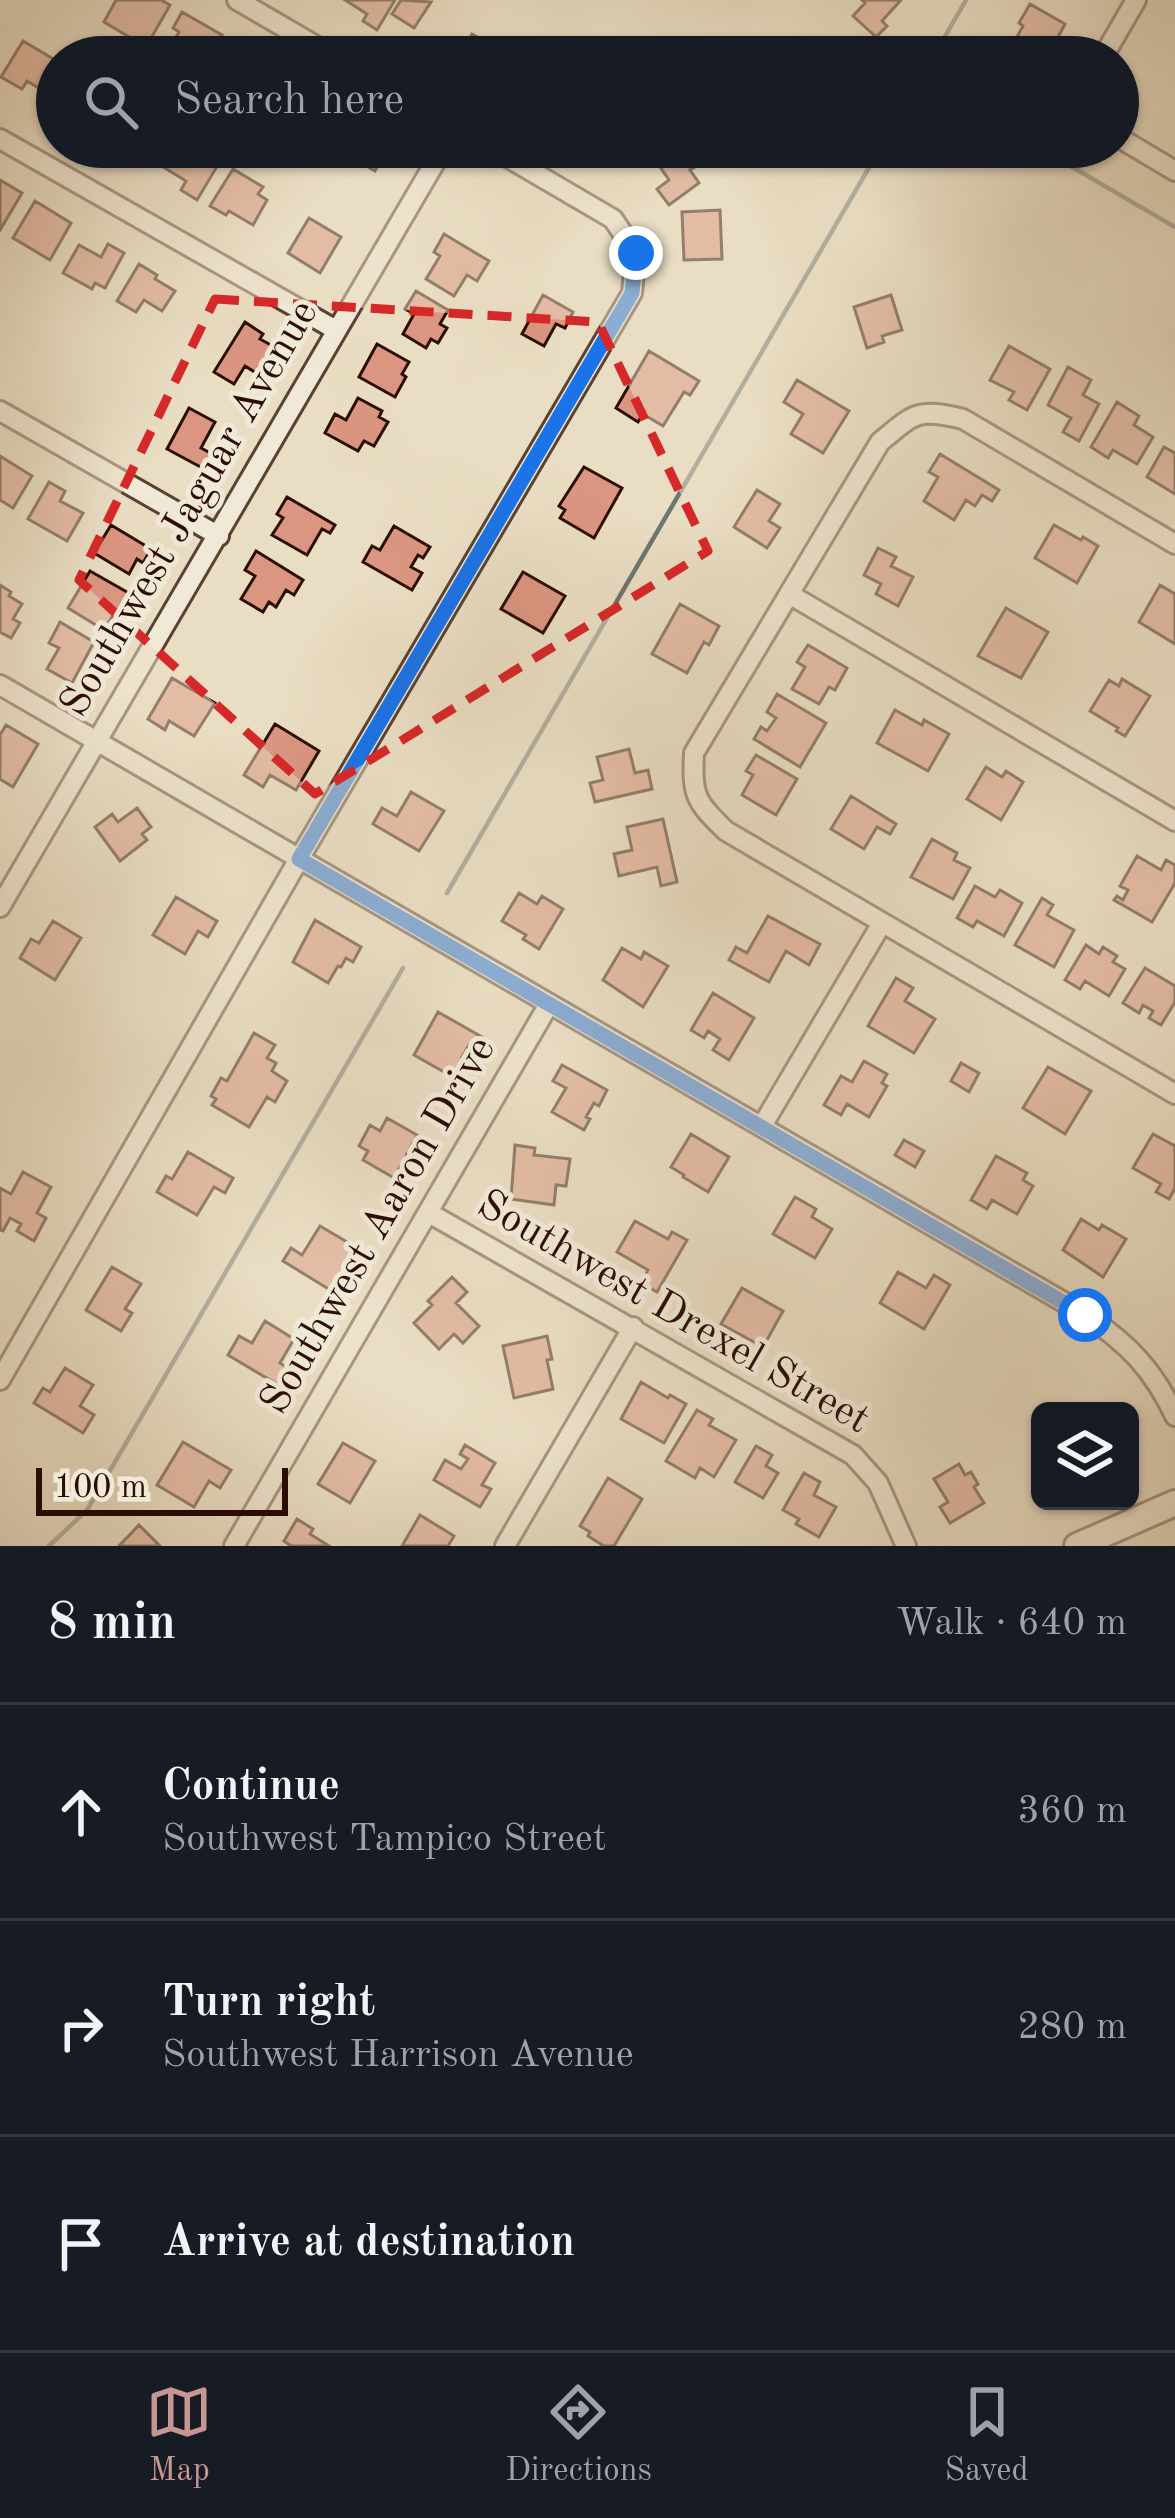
<!DOCTYPE html>
<html lang="en">
<head>
<meta charset="utf-8">
<style>
	body { margin:0; font-family:"Old Standard TT",serif; background:#242831; color:#f1f3f6 }
	.controls { position:absolute; right:36px; bottom:36px; display:grid; overflow:hidden; border-radius:18px; box-shadow:0 3px 9px #0004 }
	.controls button { width:108px; height:108px; display:grid; place-items:center; padding:0; border:0; border-bottom:3px solid #363941; background:#171b24; color:#f1f3f6; font:60px sans-serif }
	.scale { position:absolute; left:36px; bottom:30px; width:252px; box-sizing:border-box; padding-left:12px; border:6px solid #2b0d01; border-top:0; font-size:33px; line-height:42px; white-space:nowrap; color:#2b0d01; -webkit-text-stroke:9px #f1e9d8; paint-order:stroke }
	.stop { position:absolute; width:36px; height:36px; margin:-27px; border:9px solid #1a73e8; border-radius:50%; background:#fff }
	.stop.end { background:#1a73e8; border-color:#fff; box-shadow:0 3px 12px #0008 }
	.list { margin:0; padding:0; list-style:none }
	h2 { display:flex; justify-content:space-between; align-items:center; height:156px; margin:0; padding:0 48px; font-size:51px }
	h2 small { font-size:39px; font-weight:400; color:#9ea1a6 }
	.list li { display:grid; grid-template-columns:78px 1fr auto; gap:36px; align-items:center; box-sizing:border-box; height:216px; padding:0 48px; border-top:3px solid #363941 }
	.list b { display:block; font-size:45px; white-space:nowrap }
	.list p { margin:0; font-size:39px; white-space:nowrap; color:#9ea1a6 }
	.list em { font-size:39px; font-style:normal; color:#9ea1a6 }
	.icon { flex:none; width:66px; height:66px; fill:none; stroke:currentColor; stroke-width:2; stroke-linecap:round; stroke-linejoin:round }
	.map { position:relative; flex:none; width:1175px; height:1546px; overflow:hidden }
	.search { position:absolute; background:#171b24; box-shadow:0 3px 9px #0004; left:36px; right:36px; top:36px; height:132px; display:flex; align-items:center; gap:30px; box-sizing:border-box; padding:0 42px; border-radius:66px; color:#9ea1a6; font-size:45px }
	.sheet { height:804px; background:#171b24 }
	nav { display:flex; justify-content:space-around; align-items:center; box-sizing:border-box; height:168px; border-top:3px solid #363941; background:#171b24; font-size:33px; color:#9ea1a6 }
	nav a { display:grid; justify-items:center; gap:6px }
	nav .on { color:#c59692 }
	.map>svg:first-child { display:block }
</style>
</head>
<body>
<div class="map">
<svg width="1175" height="1546" viewBox="0 0 1175 1546">
	<rect width="100%" height="100%" fill="#e9ddc3"/>
	<filter id="stains"><feTurbulence type="fractalNoise" baseFrequency=".00167" numOctaves="4"/><feColorMatrix values="0 0 0 0 .2 0 0 0 0 .09 0 0 0 0 .02 0 0 0 .5 -.17"/></filter>
	<radialGradient id="worn" r=".72"><stop offset=".6" stop-color="#630" stop-opacity="0"/><stop offset="1" stop-color="#630" stop-opacity=".3"/></radialGradient>
	<g fill="none" stroke-linecap="round" stroke-linejoin="round">
		<path stroke="#6e7572" stroke-width="4.5" d="M 933,57 L 966,0
			M 1038,147 L 1175,227
			M 447,893 L 881,147
			M 49,1546 L 87,1510 L 403,968"/>
	</g>
	<path fill="#db9681" stroke="#2b0d01" stroke-width="3" d="M 116,0 L 161,0 L 170,5 L 146,47 L 104,22 Z
		M 345,0 L 395,0 L 377,30 L 363,21 L 367,14 Z
		M 401,0 L 431,2 L 414,28 L 392,14 Z
		M 862,0 L 901,0 L 882,21 L 887,26 L 876,37 L 853,16 L 865,3 Z
		M 1030,4 L 1065,24 L 1056,41 L 1051,38 L 1040,57 L 1013,44 L 1023,26 L 1019,23 Z
		M 182,12 L 222,35 L 208,57 L 181,57 L 183,55 L 170,47 L 179,32 L 173,28 Z
		M 472,34 L 505,52 L 502,57 L 459,57 Z
		M 23,41 L 57,61 L 57,76 L 47,93 L 27,81 L 22,89 L 1,77 Z
		M 107,147 L 155,147 L 145,163 L 126,152 L 123,156 Z
		M 171,147 L 205,147 L 222,158 L 197,200 L 181,190 L 186,181 L 160,165 Z
		M 343,147 L 389,147 L 375,171 L 340,151 Z
		M 681,147 L 685,147 L 698,165 L 690,170 L 699,183 L 669,205 L 657,189 L 669,180 L 658,164 Z
		M 233,169 L 263,187 L 258,194 L 267,200 L 253,225 L 229,211 L 226,215 L 210,206 Z
		M 0,180 L 22,193 L 0,230 Z
		M 35,201 L 71,223 L 50,260 L 13,238 Z
		M 720,210 L 722,259 L 684,260 L 682,212 Z
		M 309,218 L 341,237 L 320,273 L 288,253 Z
		M 444,234 L 489,261 L 477,281 L 467,275 L 454,296 L 426,279 L 440,256 L 434,252 Z
		M 108,244 L 124,253 L 105,288 L 95,283 L 92,289 L 63,273 L 79,245 L 101,257 Z
		M 139,264 L 157,275 L 155,279 L 175,291 L 162,311 L 144,300 L 136,312 L 117,301 Z
		M 416,291 L 448,310 L 440,324 L 447,328 L 438,343 L 431,339 L 426,348 L 403,334 L 414,314 L 405,309 Z
		M 543,295 L 573,312 L 565,328 L 556,324 L 544,346 L 522,334 Z
		M 891,295 L 902,330 L 882,336 L 884,342 L 867,348 L 854,307 Z
		M 245,322 L 263,334 L 260,339 L 278,349 L 261,376 L 245,366 L 234,384 L 214,372 Z
		M 377,344 L 409,362 L 402,374 L 406,377 L 395,397 L 359,377 Z
		M 1009,346 L 1050,369 L 1027,410 L 1009,400 L 1014,392 L 990,380 Z
		M 649,351 L 699,381 L 690,395 L 684,392 L 663,426 L 643,414 L 638,422 L 616,408 Z
		M 1068,367 L 1091,380 L 1083,395 L 1099,404 L 1079,441 L 1063,432 L 1071,418 L 1048,405 Z
		M 797,380 L 849,411 L 823,453 L 791,434 L 803,414 L 784,402 Z
		M 358,398 L 382,411 L 379,417 L 388,422 L 374,446 L 364,441 L 358,451 L 325,433 L 335,414 L 346,420 Z
		M 1117,402 L 1139,416 L 1134,425 L 1153,437 L 1137,464 L 1113,450 L 1108,458 L 1091,447 Z
		M 189,408 L 215,422 L 201,448 L 216,456 L 208,471 L 167,449 Z
		M 1164,447 L 1175,453 L 1175,494 L 1147,477 Z
		M 940,454 L 999,490 L 992,501 L 982,495 L 975,506 L 966,500 L 954,520 L 924,501 L 938,477 L 929,472 Z
		M 0,456 L 32,476 L 13,508 L 0,500 Z
		M 584,467 L 622,488 L 594,538 L 560,518 L 565,510 L 559,506 Z
		M 49,482 L 65,491 L 60,501 L 83,513 L 67,541 L 28,519 Z
		M 757,490 L 780,504 L 769,521 L 780,528 L 767,548 L 734,527 Z
		M 287,497 L 335,525 L 330,533 L 322,529 L 307,555 L 272,535 L 283,518 L 277,514 Z
		M 111,525 L 151,549 L 143,563 L 137,559 L 129,574 L 94,553 Z
		M 1054,525 L 1081,540 L 1083,537 L 1098,546 L 1077,583 L 1035,558 Z
		M 394,526 L 430,547 L 423,558 L 418,555 L 411,567 L 422,573 L 412,590 L 363,562 L 372,546 L 380,550 Z
		M 878,548 L 896,557 L 891,566 L 913,577 L 898,606 L 876,594 L 881,584 L 864,575 Z
		M 256,551 L 303,580 L 294,595 L 286,590 L 276,607 L 269,602 L 263,612 L 241,599 L 255,576 L 245,570 Z
		M 90,571 L 134,596 L 122,617 L 115,612 L 104,630 L 68,608 Z
		M 523,572 L 565,596 L 543,633 L 501,609 Z
		M 0,585 L 11,592 L 9,596 L 22,604 L 13,619 L 20,623 L 11,638 L 0,632 Z
		M 1160,585 L 1175,594 L 1175,644 L 1139,622 Z
		M 680,604 L 719,626 L 709,645 L 704,642 L 687,673 L 652,654 Z
		M 1006,608 L 1048,632 L 1021,678 L 978,656 Z
		M 60,622 L 94,642 L 72,683 L 47,669 L 59,648 L 49,643 Z
		M 808,645 L 847,668 L 835,690 L 829,687 L 819,704 L 792,689 L 805,667 L 797,662 Z
		M 172,678 L 215,703 L 194,736 L 169,721 L 165,730 L 148,719 Z
		M 1122,679 L 1150,696 L 1125,736 L 1116,731 L 1118,728 L 1090,711 L 1109,680 L 1119,686 Z
		M 777,694 L 826,723 L 800,767 L 754,739 L 761,727 L 767,731 L 776,718 L 767,712 Z
		M 895,710 L 922,725 L 924,720 L 949,734 L 928,771 L 877,743 Z
		M 275,724 L 319,751 L 296,790 L 270,775 L 263,787 L 244,775 Z
		M 6,725 L 38,744 L 13,787 L 0,779 L 0,735 Z
		M 629,749 L 635,773 L 648,770 L 652,789 L 595,802 L 590,783 L 603,780 L 597,757 Z
		M 756,755 L 797,779 L 776,815 L 742,795 L 753,775 L 746,771 Z
		M 986,767 L 1002,777 L 1006,771 L 1023,782 L 1001,820 L 967,799 Z
		M 411,792 L 444,811 L 419,851 L 373,824 L 382,808 L 397,816 Z
		M 851,796 L 896,824 L 890,834 L 877,827 L 864,849 L 831,829 Z
		M 137,808 L 151,827 L 142,834 L 147,840 L 120,861 L 95,827 L 112,814 L 118,822 Z
		M 663,819 L 677,882 L 661,886 L 657,867 L 619,876 L 614,854 L 632,850 L 627,827 Z
		M 932,839 L 957,853 L 954,860 L 970,868 L 953,899 L 911,877 Z
		M 1137,856 L 1161,870 L 1166,860 L 1175,865 L 1175,883 L 1152,922 L 1114,900 L 1117,896 L 1123,900 L 1128,890 L 1120,886 Z
		M 975,886 L 995,897 L 1000,890 L 1022,903 L 1004,936 L 977,921 L 973,927 L 957,918 Z
		M 519,893 L 537,904 L 542,896 L 563,909 L 539,949 L 523,939 L 526,935 L 502,921 Z
		M 176,897 L 217,921 L 208,937 L 198,931 L 185,954 L 153,935 Z
		M 1042,898 L 1053,905 L 1047,915 L 1074,930 L 1054,967 L 1015,945 Z
		M 768,916 L 820,944 L 809,965 L 786,951 L 769,982 L 729,960 L 736,947 L 747,953 Z
		M 315,920 L 361,947 L 353,962 L 346,958 L 341,967 L 338,966 L 328,983 L 293,962 Z
		M 53,921 L 81,938 L 55,980 L 20,958 L 31,939 L 39,943 Z
		M 1086,945 L 1099,954 L 1103,947 L 1117,956 L 1113,962 L 1125,969 L 1109,996 L 1085,981 L 1080,989 L 1065,980 Z
		M 622,948 L 641,959 L 644,952 L 668,966 L 643,1007 L 603,980 Z
		M 1145,968 L 1175,986 L 1175,1002 L 1161,1025 L 1149,1018 L 1153,1011 L 1143,1005 L 1139,1013 L 1123,1003 Z
		M 896,978 L 913,988 L 905,1001 L 935,1019 L 914,1053 L 868,1026 Z
		M 713,993 L 754,1018 L 729,1060 L 713,1050 L 720,1039 L 708,1031 L 704,1038 L 691,1030 Z
		M 438,1012 L 482,1037 L 476,1048 L 469,1045 L 462,1057 L 468,1060 L 458,1080 L 414,1055 Z
		M 254,1033 L 275,1045 L 267,1058 L 276,1063 L 272,1071 L 287,1081 L 275,1102 L 267,1097 L 249,1127 L 212,1105 L 216,1099 L 211,1096 L 221,1078 L 227,1081 Z
		M 864,1061 L 887,1074 L 882,1083 L 887,1086 L 869,1117 L 847,1104 L 841,1115 L 824,1105 L 841,1076 L 852,1082 Z
		M 961,1063 L 979,1073 L 969,1092 L 951,1081 Z
		M 562,1065 L 607,1090 L 599,1106 L 594,1103 L 586,1117 L 590,1119 L 584,1130 L 552,1112 L 566,1088 L 553,1081 Z
		M 1048,1067 L 1091,1091 L 1065,1134 L 1023,1108 Z
		M 387,1118 L 417,1135 L 394,1178 L 363,1160 L 368,1151 L 359,1146 L 370,1125 L 380,1131 Z
		M 691,1134 L 729,1157 L 708,1192 L 683,1177 L 684,1175 L 671,1167 Z
		M 1153,1134 L 1175,1146 L 1175,1188 L 1169,1199 L 1156,1192 L 1161,1184 L 1133,1168 Z
		M 904,1140 L 924,1151 L 915,1167 L 895,1155 Z
		M 515,1145 L 535,1148 L 534,1155 L 570,1159 L 566,1186 L 556,1185 L 554,1205 L 511,1199 Z
		M 188,1152 L 233,1178 L 225,1193 L 214,1187 L 197,1215 L 157,1192 L 166,1176 L 172,1179 Z
		M 996,1156 L 1027,1173 L 1023,1180 L 1033,1186 L 1017,1214 L 992,1200 L 987,1209 L 971,1200 Z
		M 23,1172 L 51,1187 L 37,1213 L 46,1218 L 34,1241 L 17,1231 L 21,1224 L 10,1218 L 3,1231 L 0,1230 L 0,1188 L 11,1194 Z
		M 795,1197 L 816,1209 L 812,1217 L 832,1229 L 815,1258 L 773,1234 Z
		M 1081,1219 L 1099,1230 L 1102,1225 L 1126,1239 L 1103,1277 L 1063,1250 Z
		M 635,1221 L 668,1239 L 672,1232 L 687,1240 L 657,1292 L 641,1283 L 648,1270 L 617,1252 Z
		M 320,1226 L 359,1249 L 335,1293 L 283,1261 L 291,1248 L 302,1255 Z
		M 112,1267 L 141,1284 L 125,1309 L 132,1313 L 121,1331 L 86,1310 Z
		M 898,1272 L 926,1288 L 934,1275 L 950,1285 L 924,1329 L 880,1303 Z
		M 452,1277 L 467,1292 L 456,1303 L 479,1326 L 463,1343 L 454,1334 L 439,1349 L 414,1323 L 432,1305 L 428,1301 Z
		M 742,1288 L 783,1311 L 763,1347 L 721,1324 Z
		M 265,1321 L 294,1339 L 280,1363 L 290,1369 L 280,1386 L 228,1355 L 239,1336 L 252,1343 Z
		M 547,1336 L 552,1359 L 547,1360 L 553,1389 L 514,1398 L 503,1346 Z
		M 65,1368 L 93,1385 L 80,1406 L 94,1415 L 83,1433 L 34,1403 L 43,1388 L 50,1392 Z
		M 641,1382 L 668,1398 L 670,1395 L 686,1404 L 664,1443 L 621,1419 Z
		M 697,1410 L 713,1419 L 709,1425 L 736,1440 L 714,1477 L 700,1468 L 695,1478 L 666,1461 Z
		M 183,1442 L 231,1470 L 220,1488 L 209,1481 L 194,1507 L 157,1485 Z
		M 343,1443 L 375,1461 L 350,1503 L 318,1484 Z
		M 465,1445 L 495,1463 L 482,1485 L 491,1489 L 480,1507 L 434,1480 L 445,1460 L 461,1469 L 468,1459 L 460,1454 Z
		M 756,1446 L 772,1455 L 766,1466 L 778,1473 L 763,1498 L 735,1482 Z
		M 959,1464 L 965,1475 L 971,1472 L 978,1484 L 974,1487 L 984,1503 L 950,1523 L 940,1507 L 948,1502 L 934,1479 Z
		M 804,1473 L 820,1482 L 814,1495 L 836,1507 L 819,1537 L 796,1524 L 799,1519 L 783,1510 Z
		M 608,1478 L 642,1499 L 614,1546 L 604,1546 L 588,1536 L 590,1532 L 580,1526 Z
		M 420,1515 L 454,1536 L 448,1546 L 402,1546 Z
		M 297,1519 L 313,1529 L 310,1534 L 329,1546 L 291,1546 L 284,1541 Z
		M 139,1525 L 160,1546 L 119,1546 Z"/>
	<g fill="none" stroke-linecap="round" stroke-linejoin="round">
		<g stroke="#5a4132" stroke-width="24">
			<path id="minor" d="M 237,0 L 335,57
				M 1103,57 L 1136,0
				M 1118,137 L 1175,171
				M 0,139 L 336,330
				M 0,411 L 219,536
				M 1175,544 L 963,419 C 917,408 915,413 880,442 L 694,753 C 692,796 695,801 726,831 L 1175,1094
				M 789,594 L 1175,821
				M 0,685 L 1086,1315 C 1128,1344 1153,1369 1175,1416
				M 0,907 L 444,147
				M 762,1126 L 882,923
				M 429,1213 L 853,1455 L 878,1483 L 906,1546
				M 0,1380 L 299,859 L 632,293 L 636,253 L 613,219 L 490,147
				M 234,1546 L 549,1004
				M 505,1546 L 633,1327"/>
		</g>
		<g stroke="#5a4132" stroke-width="30">
			<path id="tertiary" d="M 1077,1546 L 1175,1503"/>
		</g>
		<use href="#minor" stroke="#f1e9d8" stroke-width="18"/>
		<use href="#tertiary" stroke="#f1e9d8" stroke-width="24"/>
	</g>
	<g fill="none" stroke-linecap="round" stroke-linejoin="round">
		<path stroke="#1a73e8" stroke-width="15" d="M 636,253 L 632,293 L 299,859 L 1085,1315"/>
	</g>
	<path d="M0 0H1175V1546H0ZM 215,299 L 598,322 L 708,551 L 315,794 L 79,580 Z" fill="#e9ddc3" fill-opacity=".55" fill-rule="evenodd"/>
	<path fill="none" stroke="#d62828" stroke-width="9" stroke-dasharray="24 15" stroke-linejoin="round" d="M 215,299 L 598,322 L 708,551 L 315,794 L 79,580 Z"/>
	<g text-anchor="middle" dominant-baseline="central" stroke-width="10" stroke-linejoin="round" paint-order="stroke">
		<g font-size="42" fill="#2b0d01" stroke="#f1e9d8">
			<text transform="translate(190 509) rotate(-60)">Southwest Jaguar Avenue</text>
			<text transform="translate(379 1226) rotate(-60)">Southwest Aaron Drive</text>
			<text transform="translate(673 1313) rotate(30)">Southwest Drexel Street</text>
		</g>
	</g>
	<rect width="100%" height="100%" filter="url(#stains)"/>
	<rect width="100%" height="100%" fill="url(#worn)"/>
</svg>
<div class="controls">
<button><svg class="icon" aria-label="layers" viewBox="0 0 24 24"><path d="M12 4l9 5-9 5-9-5zM3 14l9 5 9-5"/></svg></button>
</div>
<div class="scale">100 m</div>
<div class="stop" style="left:1085px;top:1315px"></div>
<div class="stop end" style="left:636px;top:253px"></div>
<div class="search"><svg class="icon" aria-label="search" viewBox="0 0 24 24"><circle cx="10" cy="10" r="6"/><path d="M15 15l6 6"/></svg>Search here</div>
</div>
<section class="sheet">
<h2>8 min<small>Walk · 640 m</small></h2>
<ul class="list">
<li><svg class="icon" aria-label="ahead" viewBox="0 0 24 24"><path d="M12 20V5M6 11l6-6 6 6"/></svg><div><b>Continue</b><p>Southwest Tampico Street</p></div><em>360 m</em></li>
<li><svg class="icon" aria-label="right" viewBox="0 0 24 24"><path d="M7 20v-9h11M14 6l5 5-5 5"/></svg><div><b>Turn right</b><p>Southwest Harrison Avenue</p></div><em>280 m</em></li>
<li><svg class="icon" aria-label="arrive" viewBox="0 0 24 24"><path d="M6 21V4h12l-3 4 3 4H6"/></svg><div><b>Arrive at destination</b></div></li>
</ul>
</section>
<nav>
<a class="on"><svg class="icon" aria-label="map" viewBox="0 0 24 24"><path d="M3 6l6-2 6 2 6-2v14l-6 2-6-2-6 2zM9 4v14M15 6v14"/></svg>Map</a>
<a><svg class="icon" aria-label="directions" viewBox="0 0 24 24"><path d="M12 3l9 9-9 9-9-9zM9 14v-3h6M13 9l2 2-2 2"/></svg>Directions</a>
<a><svg class="icon" aria-label="saved" viewBox="0 0 24 24"><path d="M7 4h10v16l-5-4-5 4z"/></svg>Saved</a>
</nav>
</body>
</html>
